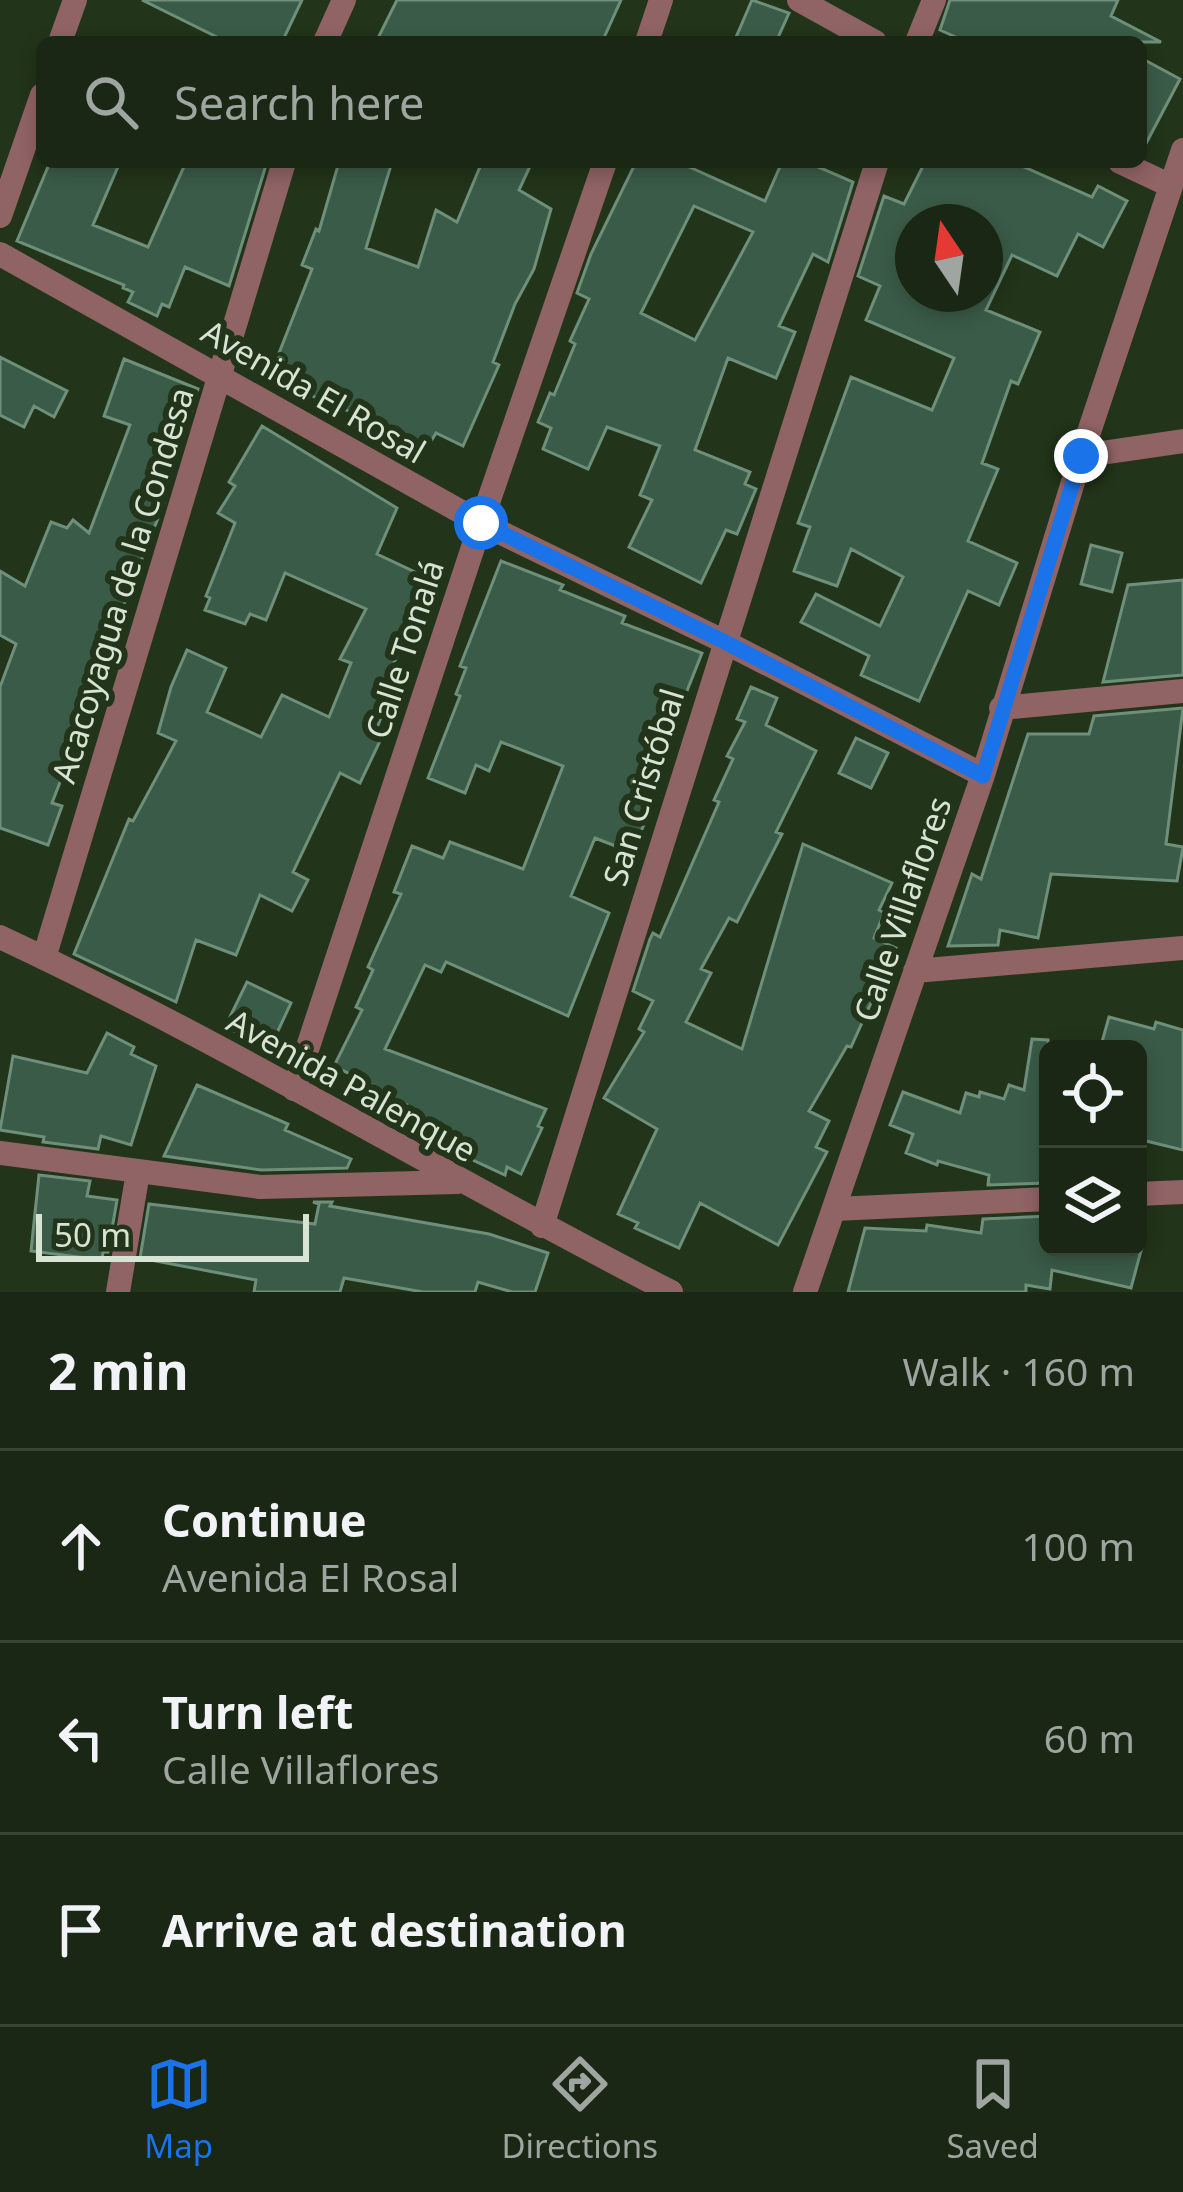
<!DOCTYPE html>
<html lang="en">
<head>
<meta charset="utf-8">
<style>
	body { margin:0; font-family:"Noto Sans",sans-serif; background:#232f1d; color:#f1f3f6 }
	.controls { position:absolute; right:36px; bottom:36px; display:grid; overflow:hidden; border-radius:18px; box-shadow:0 6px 18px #0003 }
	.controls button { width:108px; height:108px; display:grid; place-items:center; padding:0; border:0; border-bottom:3px solid #384434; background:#1a2714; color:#f1f3f6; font:60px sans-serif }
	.compass { position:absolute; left:895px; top:204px; width:108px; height:108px; border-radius:50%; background:#1a2714; box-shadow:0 6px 18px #0003; rotate:347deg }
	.scale { position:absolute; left:36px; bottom:30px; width:273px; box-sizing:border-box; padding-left:12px; border:6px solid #d7e3d3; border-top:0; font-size:33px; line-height:42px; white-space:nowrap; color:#d7e3d3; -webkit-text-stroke:9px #22341a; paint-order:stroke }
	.stop { position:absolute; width:36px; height:36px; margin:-27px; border:9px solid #1a73e8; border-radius:50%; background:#fff }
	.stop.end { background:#1a73e8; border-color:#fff; box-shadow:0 3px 12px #0008 }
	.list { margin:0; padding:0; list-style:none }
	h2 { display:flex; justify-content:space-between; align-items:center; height:156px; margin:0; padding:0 48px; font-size:51px }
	h2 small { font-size:39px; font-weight:400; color:#9fa5a0 }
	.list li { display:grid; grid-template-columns:78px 1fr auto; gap:36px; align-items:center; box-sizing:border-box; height:192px; padding:0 48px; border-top:3px solid #384434 }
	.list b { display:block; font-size:45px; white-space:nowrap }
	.list p { margin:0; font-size:39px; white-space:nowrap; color:#9fa5a0 }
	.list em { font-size:39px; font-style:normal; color:#9fa5a0 }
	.icon { flex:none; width:66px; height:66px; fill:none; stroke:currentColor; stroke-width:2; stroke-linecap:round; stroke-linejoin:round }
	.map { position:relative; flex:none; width:1183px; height:1292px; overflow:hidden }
	.search { position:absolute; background:#1a2714; box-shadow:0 6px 18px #0003; left:36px; right:36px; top:36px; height:132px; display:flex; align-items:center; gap:30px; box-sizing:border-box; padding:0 42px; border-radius:18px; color:#9fa5a0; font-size:45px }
	.sheet { height:732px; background:#1a2714 }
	nav { display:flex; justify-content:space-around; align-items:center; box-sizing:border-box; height:168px; border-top:3px solid #384434; background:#1a2714; font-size:33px; color:#9fa5a0 }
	nav a { display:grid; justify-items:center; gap:6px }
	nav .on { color:#1a73e8 }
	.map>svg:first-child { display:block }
</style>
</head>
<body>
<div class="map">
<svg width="1183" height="1292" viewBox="0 0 1183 1292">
	<rect width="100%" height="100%" fill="#22341a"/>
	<path fill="#3a5b47" stroke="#6e907a" stroke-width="3" fill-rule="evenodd" d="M 142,0 L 302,0 L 282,42 L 227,42 Z
		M 397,0 L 621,0 L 602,42 L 376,42 Z
		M 752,0 L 789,13 L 776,42 L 734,42 Z
		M 950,0 L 1118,0 L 1111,16 L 1161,42 L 967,42 L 940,30 Z
		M 1141,58 L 1180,79 L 1141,153 Z
		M 50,162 L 120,162 L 93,225 L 148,247 L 186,162 L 267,162 L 229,286 L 185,267 L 169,307 L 162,304 L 157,316 L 128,302 L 133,292 L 123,288 L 124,285 L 17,241 Z
		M 339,162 L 392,162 L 366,248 L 418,267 L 436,210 L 457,222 L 482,162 L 532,162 L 519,190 L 551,209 L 534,269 L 515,304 L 493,362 L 499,365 L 463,446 L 436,433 L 423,455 L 382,431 L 385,426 L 300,391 L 303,385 L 272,371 L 312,269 L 302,265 L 316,229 L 319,231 Z
		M 636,162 L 678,162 L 765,201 L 782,162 L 807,162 L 853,182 L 828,262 L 813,254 L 779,326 L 795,332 L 776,378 L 728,358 L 695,450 L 750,472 L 745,484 L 756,489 L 737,534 L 726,530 L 701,583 L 629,547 L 652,500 L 640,495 L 660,446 L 607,427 L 588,469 L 543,449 L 551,428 L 538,422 L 550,393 L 554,395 L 575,344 L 570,341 L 589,299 L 577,293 L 591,254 ZM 694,206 L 753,232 L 695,340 L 641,313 Z
		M 925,162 L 1013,162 L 1092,197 L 1098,186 L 1127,201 L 1103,247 L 1078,234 L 1057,276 L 1012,255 L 986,310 L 1040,332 L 1018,384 L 1011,381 L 982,463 L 998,469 L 968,541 L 1017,563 L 999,605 L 968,591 L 919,701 L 861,675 L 869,656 L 801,622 L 816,594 L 880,626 L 903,577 L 851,549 L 837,586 L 794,571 L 810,527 L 798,523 L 851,377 L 932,410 L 954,358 L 866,320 L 880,286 L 858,276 L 884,196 L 904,204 ZM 913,222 L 985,222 L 985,294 L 913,294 Z
		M 0,357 L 67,391 L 54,417 L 34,406 L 24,427 L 0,415 Z
		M 124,359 L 198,389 L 184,436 L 171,431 L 145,497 L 164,503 L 117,622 L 124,625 L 110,675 L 86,730 L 81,728 L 52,803 L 62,806 L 48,845 L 0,828 L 0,687 L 16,644 L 0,635 L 0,571 L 25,586 L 51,522 L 67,528 L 73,520 L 89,533 L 130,425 L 104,416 Z
		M 262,426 L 397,508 L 377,554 L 434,581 L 384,683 L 393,687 L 373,738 L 380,741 L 360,783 L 340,773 L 293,872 L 308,880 L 292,911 L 260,895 L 236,955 L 196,940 L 176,1002 L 74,954 L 129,819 L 133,821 L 176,741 L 158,733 L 171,687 L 187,650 L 226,668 L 207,712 L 261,737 L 282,695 L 329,717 L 351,663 L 340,659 L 366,609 L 285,573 L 266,620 L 250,614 L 245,624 L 205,610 L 210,598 L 206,596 L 235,523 L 218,513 L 235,486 L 229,482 Z
		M 1091,545 L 1122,553 L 1112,592 L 1081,584 Z
		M 501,561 L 563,585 L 560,590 L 625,616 L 622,623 L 702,653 L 646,794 L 655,797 L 634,849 L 623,849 L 595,838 L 571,896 L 609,913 L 568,1016 L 446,962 L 441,972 L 425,965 L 385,1049 L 546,1109 L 538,1126 L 542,1128 L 521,1174 L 507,1167 L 505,1175 L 445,1147 L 452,1132 L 404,1115 L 407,1105 L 374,1094 L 376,1087 L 334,1066 L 362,1010 L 356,1007 L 373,970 L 368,967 L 401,894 L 394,892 L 412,846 L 443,858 L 450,842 L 523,869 L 563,766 L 501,742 L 489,771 L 476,765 L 465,793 L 428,778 L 460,696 L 456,694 L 466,668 L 460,666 Z
		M 1183,580 L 1183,675 L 1103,682 L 1128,585 Z
		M 751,687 L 777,698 L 766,725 L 816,751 L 776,832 L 782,834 L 737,922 L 729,918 L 701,969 L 711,973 L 686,1022 L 742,1049 L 803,844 L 892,883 L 879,910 L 884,913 L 874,938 L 896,948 L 851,1047 L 847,1046 L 809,1111 L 829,1121 L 816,1147 L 827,1152 L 778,1245 L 700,1203 L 679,1248 L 635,1228 L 638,1223 L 618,1214 L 657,1129 L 604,1098 L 644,1032 L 639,1029 L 653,1001 L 633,991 L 650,939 L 653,933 L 660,937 L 719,802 L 714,800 L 733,759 L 727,756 L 745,722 L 737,719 Z
		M 1183,708 L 1166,844 L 1183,847 L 1177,881 L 1051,874 L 1038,938 L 1000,930 L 998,945 L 948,946 L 972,874 L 981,879 L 1028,734 L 1089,734 L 1094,716 Z
		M 856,738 L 888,753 L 871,788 L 839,773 Z
		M 247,982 L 291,1003 L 270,1048 L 225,1027 Z
		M 1109,1017 L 1154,1029 L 1156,1022 L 1183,1030 L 1183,1150 L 1138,1139 L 1138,1049 L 1100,1049 Z
		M 107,1033 L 134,1047 L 131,1054 L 156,1066 L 131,1145 L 101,1136 L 98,1149 L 43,1142 L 44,1137 L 0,1130 L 13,1056 L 87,1073 Z
		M 1032,1039 L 1048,1040 L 1048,1183 L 988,1185 L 989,1175 L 938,1161 L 937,1165 L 906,1153 L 913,1134 L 890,1125 L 903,1092 L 960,1113 L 966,1093 L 979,1097 L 980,1092 L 1004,1099 L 1009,1085 L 1024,1090 Z
		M 197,1085 L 288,1124 L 285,1130 L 351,1159 L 347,1168 L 261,1170 L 164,1156 Z
		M 39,1175 L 90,1181 L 87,1196 L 117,1200 L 108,1252 L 103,1252 L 102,1260 L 31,1251 Z
		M 313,1202 L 332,1202 L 330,1206 L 489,1234 L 548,1253 L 535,1292 L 512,1292 L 478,1282 L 475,1292 L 423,1292 L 344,1278 L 340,1292 L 254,1292 L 256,1280 L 140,1258 L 149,1204 L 315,1224 L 319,1204 Z
		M 1048,1216 L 1048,1247 L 1142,1247 L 1131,1288 L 1052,1270 L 1050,1289 L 1026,1285 L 1026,1292 L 848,1292 L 865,1228 L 926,1231 L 927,1225 L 981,1233 L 983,1219 Z"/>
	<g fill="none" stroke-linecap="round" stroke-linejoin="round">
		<path stroke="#906365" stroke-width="24" d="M 799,0 L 875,42
			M 60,42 L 75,0
			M 325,42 L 344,0
			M 647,42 L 661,0
			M 917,42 L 934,0
			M 1120,162 L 1169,185
			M 0,216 L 42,95
			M 0,254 L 481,523 L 723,641 L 983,775
			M 1081,456 L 1183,441
			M 1001,708 L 1183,691
			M 0,937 C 229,1044 446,1177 671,1292
			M 44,958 L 284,162
			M 915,971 L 1183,948
			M 294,1089 L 481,523 L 605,162
			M 0,1153 L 260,1187 L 457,1182
			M 1138,1194 L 1183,1192
			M 835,1209 L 1048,1199
			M 542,1226 L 877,162
			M 118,1292 L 138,1172
			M 805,1292 L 983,775 L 1081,456 L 1183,150"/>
	</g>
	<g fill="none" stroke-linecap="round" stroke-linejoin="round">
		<path stroke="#1a73e8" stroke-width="15" d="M 481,523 L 723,641 L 983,776 L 1081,456"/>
	</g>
	<g text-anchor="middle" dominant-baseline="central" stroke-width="12" stroke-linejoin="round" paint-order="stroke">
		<g font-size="33" fill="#d7e3d3" stroke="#22341a">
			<text transform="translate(314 391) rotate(30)">Avenida El Rosal</text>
			<text transform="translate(122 585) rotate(-73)">Acacoyagua de la Condesa</text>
			<text transform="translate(404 649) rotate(-72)">Calle Tonalá</text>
			<text transform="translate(643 787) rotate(-73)">San Cristóbal</text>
			<text transform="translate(902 909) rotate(-71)">Calle Villaflores</text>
			<text transform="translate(352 1085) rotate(29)">Avenida Palenque</text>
		</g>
	</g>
</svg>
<div class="controls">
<button><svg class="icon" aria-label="locate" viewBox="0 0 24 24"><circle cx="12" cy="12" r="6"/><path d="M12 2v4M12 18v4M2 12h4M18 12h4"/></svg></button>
<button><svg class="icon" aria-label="layers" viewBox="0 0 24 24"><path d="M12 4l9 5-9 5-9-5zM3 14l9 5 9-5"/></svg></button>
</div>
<svg class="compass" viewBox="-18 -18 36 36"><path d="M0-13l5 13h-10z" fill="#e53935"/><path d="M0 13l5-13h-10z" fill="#9fa5a0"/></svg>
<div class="scale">50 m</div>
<div class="stop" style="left:481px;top:523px"></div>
<div class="stop end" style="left:1081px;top:456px"></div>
<div class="search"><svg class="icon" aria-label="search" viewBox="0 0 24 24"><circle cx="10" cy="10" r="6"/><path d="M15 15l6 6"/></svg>Search here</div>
</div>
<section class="sheet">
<h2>2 min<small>Walk · 160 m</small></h2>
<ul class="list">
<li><svg class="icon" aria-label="ahead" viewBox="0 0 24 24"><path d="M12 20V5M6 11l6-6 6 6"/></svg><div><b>Continue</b><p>Avenida El Rosal</p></div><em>100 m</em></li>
<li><svg class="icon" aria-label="left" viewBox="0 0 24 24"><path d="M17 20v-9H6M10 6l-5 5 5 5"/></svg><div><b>Turn left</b><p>Calle Villaflores</p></div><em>60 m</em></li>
<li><svg class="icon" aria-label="arrive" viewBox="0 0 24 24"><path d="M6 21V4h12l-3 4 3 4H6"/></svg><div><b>Arrive at destination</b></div></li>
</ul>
</section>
<nav>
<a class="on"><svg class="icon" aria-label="map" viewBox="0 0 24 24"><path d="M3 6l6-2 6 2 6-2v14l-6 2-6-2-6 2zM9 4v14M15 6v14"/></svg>Map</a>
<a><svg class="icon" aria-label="directions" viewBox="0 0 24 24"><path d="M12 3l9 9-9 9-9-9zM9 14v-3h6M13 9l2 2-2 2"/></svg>Directions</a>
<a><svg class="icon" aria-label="saved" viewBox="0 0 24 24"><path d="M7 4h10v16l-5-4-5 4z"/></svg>Saved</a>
</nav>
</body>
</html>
